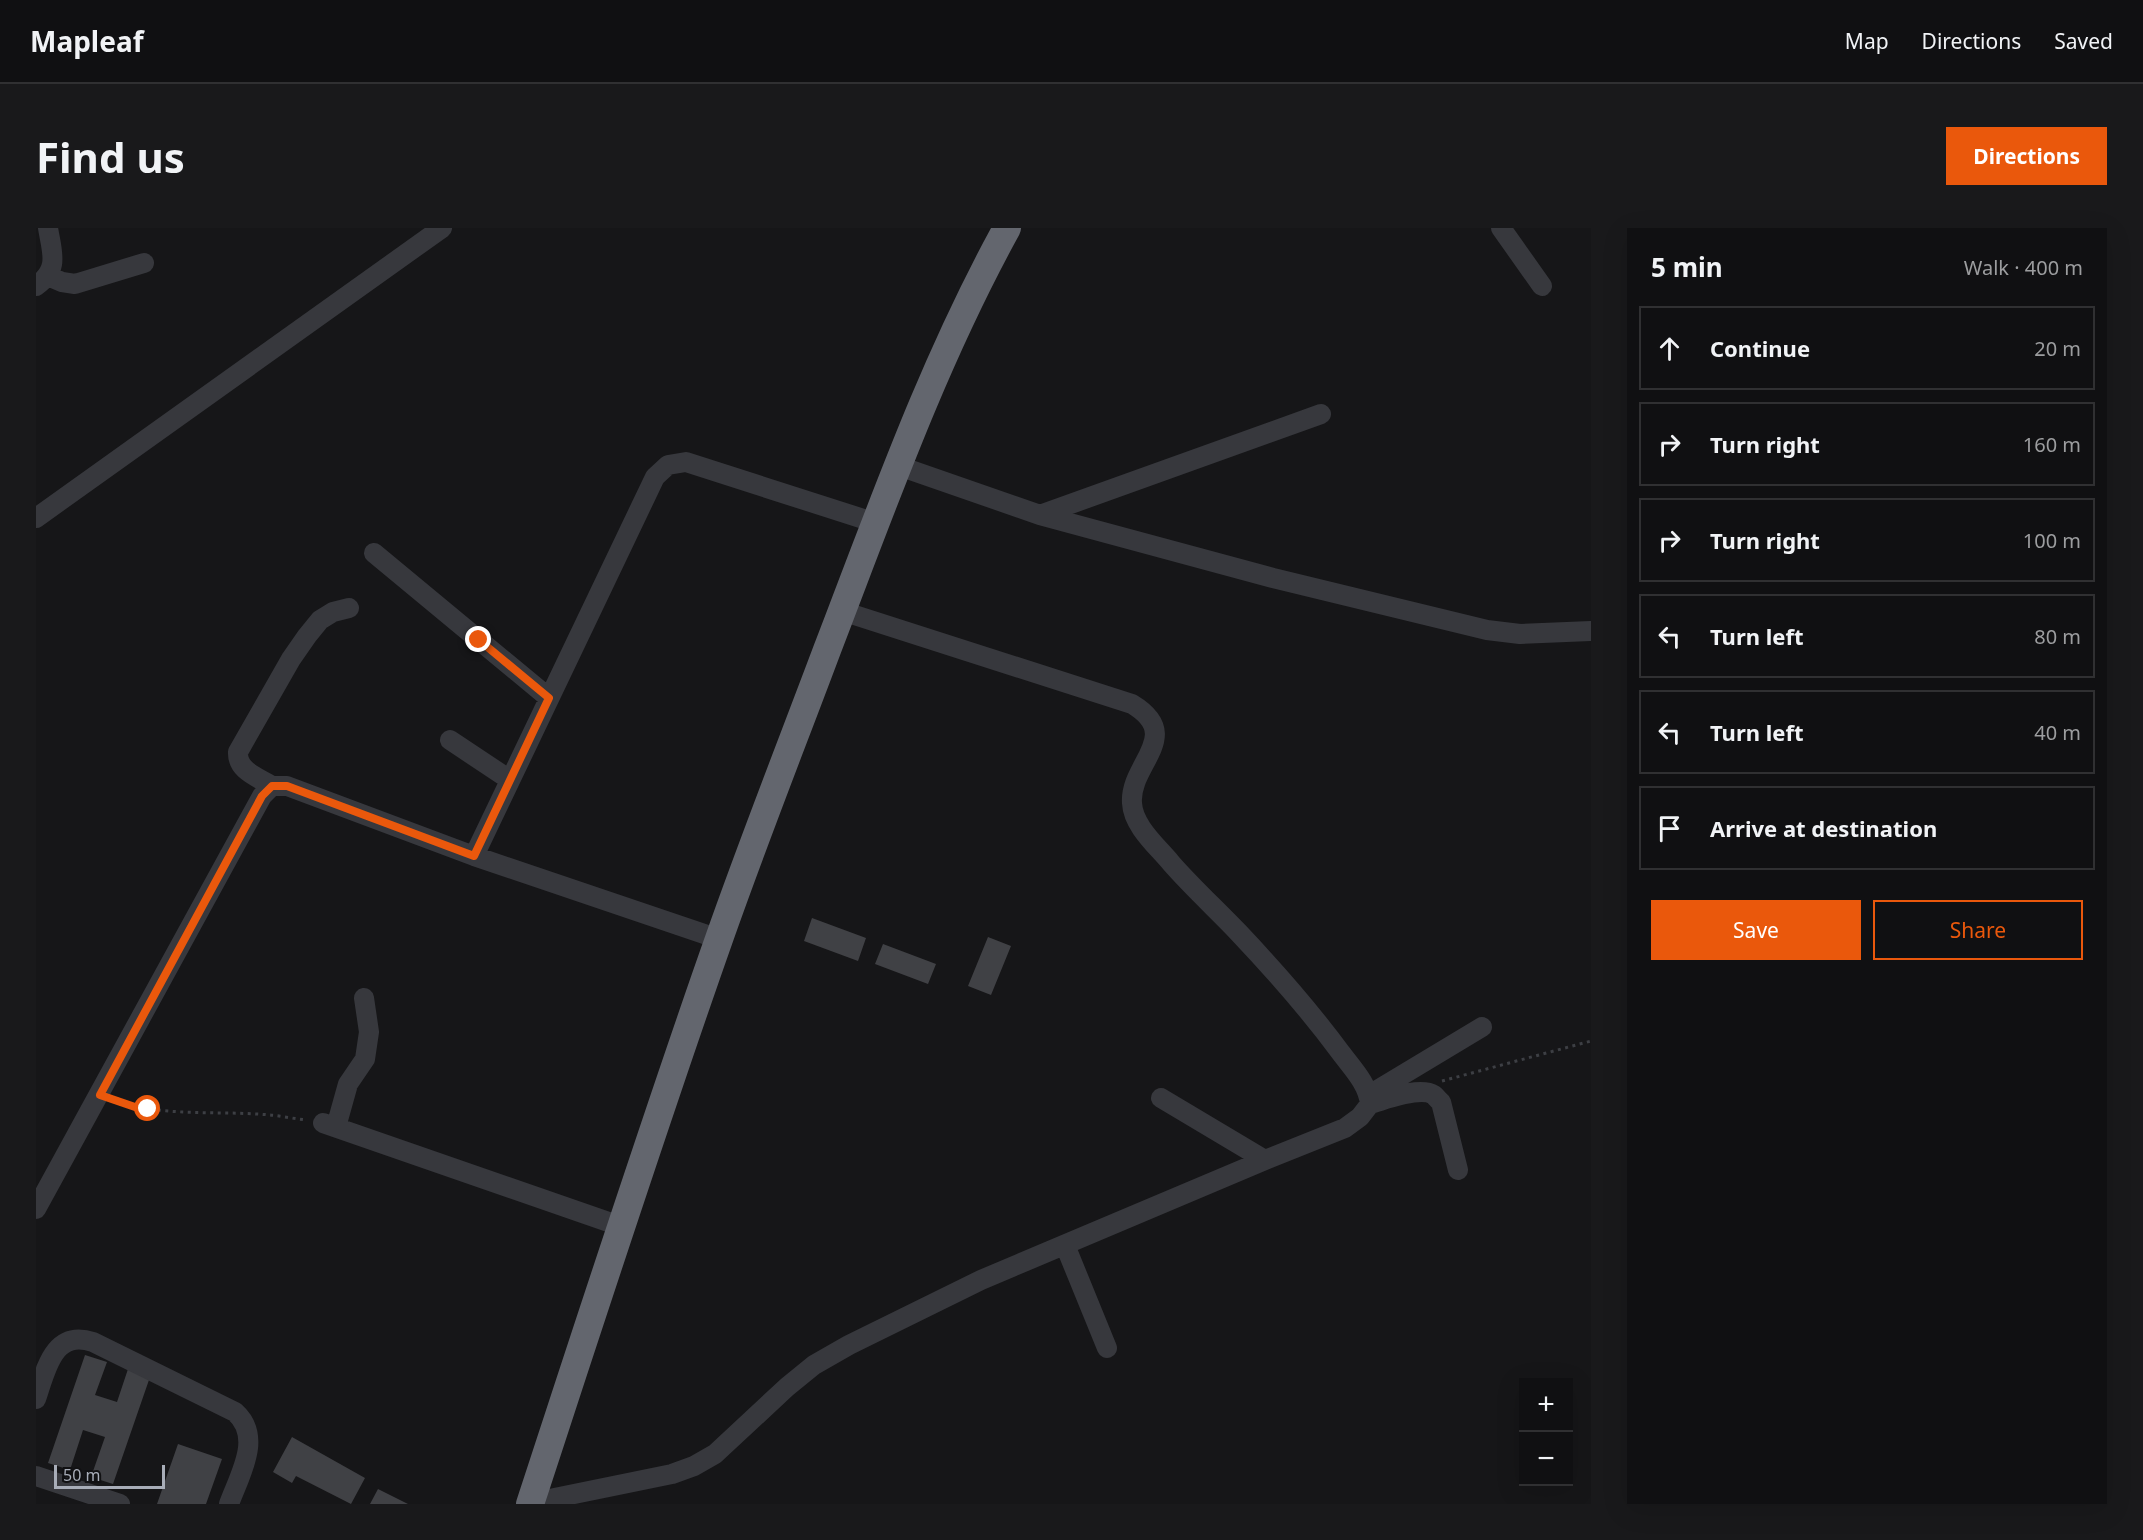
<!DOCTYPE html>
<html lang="en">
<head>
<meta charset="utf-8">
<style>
	body { margin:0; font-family:"Noto Sans",sans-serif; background:#19191b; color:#f1f3f6 }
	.controls { position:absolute; right:18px; bottom:18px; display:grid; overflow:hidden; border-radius:0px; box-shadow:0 6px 24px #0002 }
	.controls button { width:54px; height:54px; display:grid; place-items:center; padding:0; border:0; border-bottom:2px solid #303032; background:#101012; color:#f1f3f6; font:30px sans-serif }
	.scale { position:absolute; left:18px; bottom:15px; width:111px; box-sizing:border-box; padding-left:6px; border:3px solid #a8adb8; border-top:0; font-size:16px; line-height:21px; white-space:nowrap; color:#a8adb8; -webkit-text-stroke:4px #111113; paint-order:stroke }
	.stop { position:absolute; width:18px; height:18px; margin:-14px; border:4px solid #ea580c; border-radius:50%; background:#fff }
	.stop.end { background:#ea580c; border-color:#fff; box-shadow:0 2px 6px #0008 }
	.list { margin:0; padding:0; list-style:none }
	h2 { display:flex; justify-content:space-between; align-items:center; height:78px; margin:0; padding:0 24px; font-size:26px }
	h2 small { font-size:20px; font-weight:400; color:#9c9d9f }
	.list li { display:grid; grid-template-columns:39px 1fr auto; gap:18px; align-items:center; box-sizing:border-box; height:84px; margin:0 12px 12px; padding:0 12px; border:2px solid #303032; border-radius:0px }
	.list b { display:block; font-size:22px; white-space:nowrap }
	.list em { font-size:20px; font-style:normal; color:#9c9d9f }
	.actions { display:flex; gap:12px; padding:18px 24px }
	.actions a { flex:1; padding:14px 0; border:2px solid #ea580c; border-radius:0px; text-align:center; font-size:21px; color:#ea580c }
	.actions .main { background:#ea580c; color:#fff }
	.icon { flex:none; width:33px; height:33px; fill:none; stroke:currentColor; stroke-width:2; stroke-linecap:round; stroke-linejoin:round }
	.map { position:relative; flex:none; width:1555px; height:1276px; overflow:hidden; border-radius:0px }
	header { display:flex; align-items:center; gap:36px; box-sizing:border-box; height:84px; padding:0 30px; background:#101012; border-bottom:2px solid #303032 }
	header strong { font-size:28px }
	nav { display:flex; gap:33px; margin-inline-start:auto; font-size:21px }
	.intro { display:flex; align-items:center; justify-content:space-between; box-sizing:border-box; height:144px; padding:0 36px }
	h1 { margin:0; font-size:42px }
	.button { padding:15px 27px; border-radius:0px; background:#ea580c; color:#fff; font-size:21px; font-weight:700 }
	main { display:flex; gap:36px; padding:0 36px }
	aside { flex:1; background:#101012; border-radius:0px; box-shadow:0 6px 24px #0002 }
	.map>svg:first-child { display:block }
</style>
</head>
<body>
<header>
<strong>Mapleaf</strong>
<nav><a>Map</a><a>Directions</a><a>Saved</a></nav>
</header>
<div class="intro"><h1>Find us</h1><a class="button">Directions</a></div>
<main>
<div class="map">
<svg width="1555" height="1276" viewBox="0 0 1555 1276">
	<rect width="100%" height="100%" fill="#161618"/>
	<path fill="#404145" d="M 776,690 L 830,710 L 822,733 L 768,713 Z
		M 952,709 L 975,718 L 955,767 L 932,758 Z
		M 847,716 L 900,736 L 892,756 L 839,736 Z
		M 49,1127 L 71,1134 L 59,1167 L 81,1174 L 92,1141 L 114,1149 L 77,1256 L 55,1249 L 69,1209 L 47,1202 L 34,1242 L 12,1235 Z
		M 256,1209 L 329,1250 L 315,1276 L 260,1248 L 256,1255 L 237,1244 Z
		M 142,1216 L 186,1231 L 170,1276 L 121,1276 Z
		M 342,1261 L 372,1276 L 334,1276 Z"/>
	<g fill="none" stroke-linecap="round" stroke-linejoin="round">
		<path stroke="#3d3f44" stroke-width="3" stroke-dasharray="3 4.5" stroke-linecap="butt" d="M 1406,853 L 1555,813
			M 78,872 C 129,890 182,882 234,887 C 246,888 259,891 271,892"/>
		<path stroke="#37383d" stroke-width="20" d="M 1465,0 L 1506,58
			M 12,48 L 26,54 L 39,56 L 108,35
			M 0,58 C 24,41 16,25 12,0
			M 863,238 L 1004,287 L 1237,350 L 1451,402 L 1484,406 L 1555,403
			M 1004,287 L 1285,186
			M 0,290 L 406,0
			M 338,325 L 513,470
			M 414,512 L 474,552
			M 236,558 C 222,549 201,543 202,524 L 255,431 L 271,408 L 284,392 L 297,384 L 313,380
			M 438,628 L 619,249 L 632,237 L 650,234 L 840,295
			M 1333,867 L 1446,799
			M 1125,870 L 1229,932
			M 1334,876 C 1349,872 1383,858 1398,867 C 1400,869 1402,872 1405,874 L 1422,942
			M 287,895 L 584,998
			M 300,899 L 312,856 L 329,831 L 333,804 L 328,770
			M 0,981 L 226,568 L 236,558 L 251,558 L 438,628 L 683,711
			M 1029,1017 L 1071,1120
			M 0,1171 C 10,1142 17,1101 57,1114 L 199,1184 C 227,1209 204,1246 193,1276
			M 0,1248 L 84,1276
			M 494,1275 L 636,1246 L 658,1238 L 679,1226 L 751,1159 L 778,1137 L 813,1117 L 945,1052 L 1229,932 L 1309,900 L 1324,889 L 1334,876 C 1332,856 1317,841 1305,825 C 1274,783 1238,742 1202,704 C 1180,681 1156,659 1135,635 C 1121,618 1097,598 1096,575 C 1093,536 1149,508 1096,476 L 806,383"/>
		<path stroke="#63666e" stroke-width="28" d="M 494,1276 C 556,1087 617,898 683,711 C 717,614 755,518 791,422 C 846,279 897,134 971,0"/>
	</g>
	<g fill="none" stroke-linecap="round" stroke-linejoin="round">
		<path stroke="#ea580c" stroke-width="8" d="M 112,881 L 99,879 L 64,867 L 226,568 L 236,558 L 251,558 L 438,628 L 513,470 L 443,412"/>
	</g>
</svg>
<div class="controls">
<button>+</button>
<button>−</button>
</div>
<div class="scale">50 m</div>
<div class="stop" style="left:112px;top:881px"></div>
<div class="stop end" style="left:443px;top:412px"></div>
</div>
<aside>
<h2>5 min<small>Walk · 400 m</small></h2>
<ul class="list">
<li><svg class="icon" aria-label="ahead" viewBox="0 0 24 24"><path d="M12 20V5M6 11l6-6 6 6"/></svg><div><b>Continue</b></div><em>20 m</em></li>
<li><svg class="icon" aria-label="right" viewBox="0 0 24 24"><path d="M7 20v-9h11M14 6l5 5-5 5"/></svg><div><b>Turn right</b></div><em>160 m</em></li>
<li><svg class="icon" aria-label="right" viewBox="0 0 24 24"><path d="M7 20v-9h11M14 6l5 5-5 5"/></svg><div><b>Turn right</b></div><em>100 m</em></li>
<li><svg class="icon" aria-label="left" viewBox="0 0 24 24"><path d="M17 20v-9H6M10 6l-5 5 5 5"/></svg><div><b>Turn left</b></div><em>80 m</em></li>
<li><svg class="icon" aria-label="left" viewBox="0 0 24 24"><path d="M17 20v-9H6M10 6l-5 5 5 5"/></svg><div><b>Turn left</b></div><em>40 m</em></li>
<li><svg class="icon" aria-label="arrive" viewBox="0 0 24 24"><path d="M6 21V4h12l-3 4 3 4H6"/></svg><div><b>Arrive at destination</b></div></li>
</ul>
<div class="actions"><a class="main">Save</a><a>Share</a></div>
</aside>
</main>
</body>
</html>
